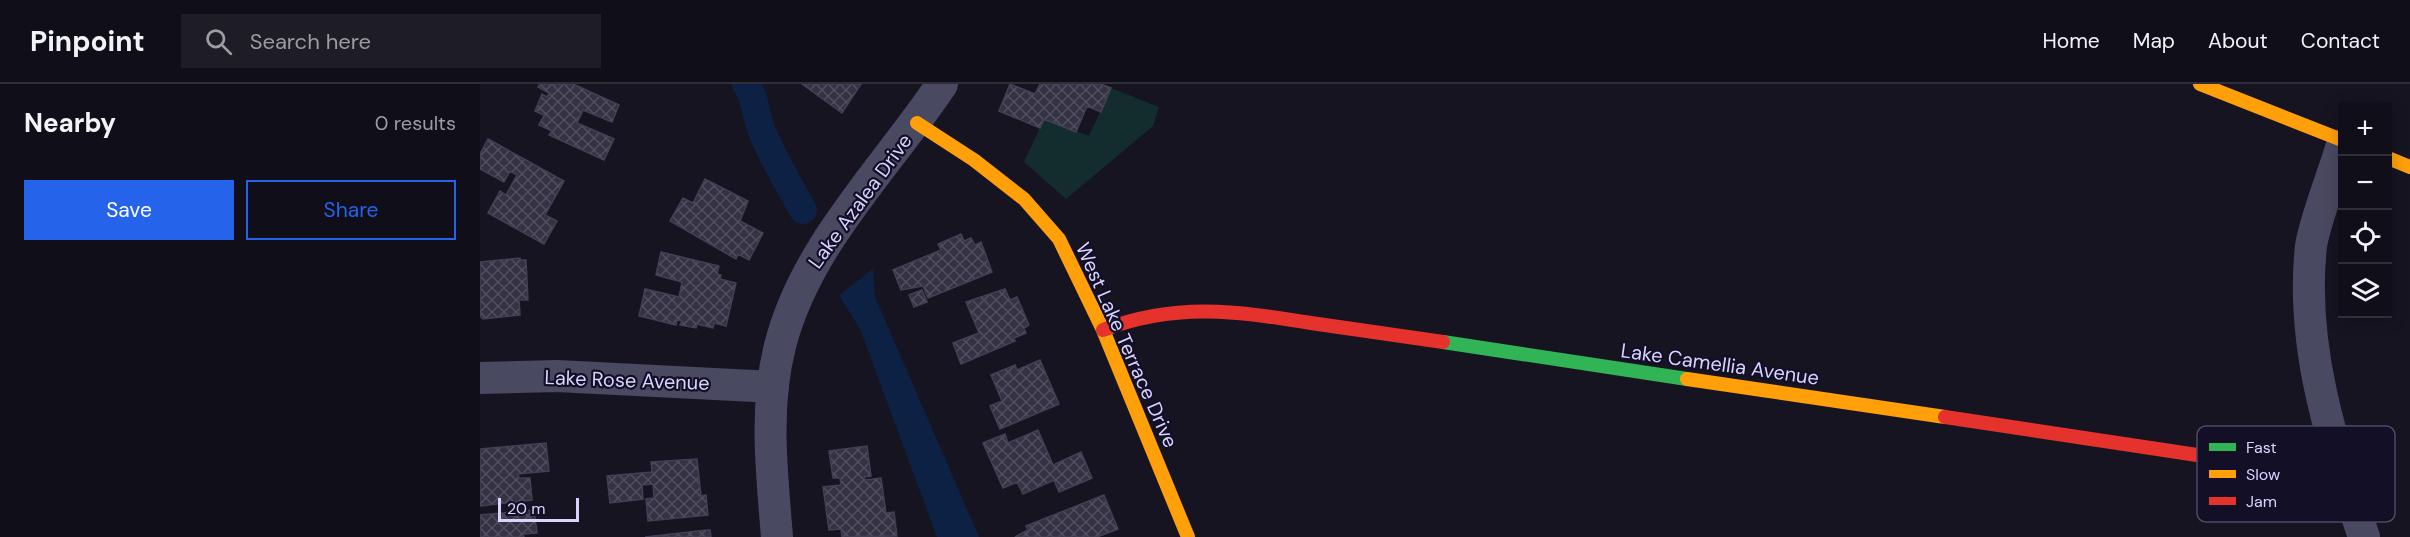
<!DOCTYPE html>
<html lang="en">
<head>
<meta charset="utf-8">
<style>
	body { margin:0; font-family:"DM Sans",sans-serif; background:#1e1d26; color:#f1f3f6 }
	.controls { position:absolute; right:18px; top:18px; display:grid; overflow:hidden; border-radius:0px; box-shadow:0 3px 15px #0003 }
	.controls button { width:54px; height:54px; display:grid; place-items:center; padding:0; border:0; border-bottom:2px solid #302f38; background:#100f19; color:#f1f3f6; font:30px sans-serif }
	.scale { position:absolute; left:18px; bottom:15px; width:81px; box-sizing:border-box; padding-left:6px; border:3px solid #d9d4ff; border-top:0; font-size:16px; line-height:21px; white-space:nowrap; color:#d9d4ff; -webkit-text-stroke:4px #130f26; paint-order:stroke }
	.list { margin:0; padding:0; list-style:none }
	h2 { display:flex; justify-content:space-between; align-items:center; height:78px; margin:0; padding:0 24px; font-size:26px }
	h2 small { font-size:20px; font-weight:400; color:#9c9ca2 }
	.actions { display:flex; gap:12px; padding:18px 24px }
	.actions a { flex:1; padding:14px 0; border:2px solid #2563eb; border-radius:0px; text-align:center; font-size:21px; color:#2563eb }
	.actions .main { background:#2563eb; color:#fff }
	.icon { flex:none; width:33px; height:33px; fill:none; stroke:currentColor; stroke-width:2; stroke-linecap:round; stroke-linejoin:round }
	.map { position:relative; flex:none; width:1930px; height:453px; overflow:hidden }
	header { display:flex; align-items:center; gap:36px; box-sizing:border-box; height:84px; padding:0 30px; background:#100f19; border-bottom:2px solid #302f38 }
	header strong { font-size:28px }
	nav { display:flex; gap:33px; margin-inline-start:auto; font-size:21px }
	.search { width:420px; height:54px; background:#1e1d26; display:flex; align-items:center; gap:15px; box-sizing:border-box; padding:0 21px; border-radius:0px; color:#9c9ca2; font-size:22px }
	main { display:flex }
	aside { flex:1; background:#100f19 }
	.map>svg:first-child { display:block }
</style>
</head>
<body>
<header>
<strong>Pinpoint</strong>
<div class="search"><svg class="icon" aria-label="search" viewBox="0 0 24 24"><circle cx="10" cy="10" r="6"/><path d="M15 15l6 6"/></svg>Search here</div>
<nav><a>Home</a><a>Map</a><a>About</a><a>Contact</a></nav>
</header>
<main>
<aside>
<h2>Nearby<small>0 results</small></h2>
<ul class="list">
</ul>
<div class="actions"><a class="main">Save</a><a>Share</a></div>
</aside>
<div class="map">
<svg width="1930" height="453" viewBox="0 0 1930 453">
	<defs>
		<pattern id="building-cross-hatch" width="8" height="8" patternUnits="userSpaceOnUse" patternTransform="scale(1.5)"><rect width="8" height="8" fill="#343243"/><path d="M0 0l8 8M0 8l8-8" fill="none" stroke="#514f5f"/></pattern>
	</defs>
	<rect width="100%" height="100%" fill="#161421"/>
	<path fill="#132c2d" d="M 631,4 L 679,23 L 673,42 L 586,115 L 544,78 L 564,35 L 609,52 Z"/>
	<path fill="#0d2144" d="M 393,185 L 395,213 L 499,453 L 457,453 L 380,245 L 359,211 Z"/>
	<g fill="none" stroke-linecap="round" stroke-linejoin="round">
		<path stroke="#0d2144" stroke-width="28" d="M 266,0 C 276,14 275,29 281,45 C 292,73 308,99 323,126"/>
	</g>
	<path fill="url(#building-cross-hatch)" stroke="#433f54" stroke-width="1.5" d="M 60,0 L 93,0 L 139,21 L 132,38 L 103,26 L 97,39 L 134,55 L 124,76 L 69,51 L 72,47 L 59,41 L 64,31 L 55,27 L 62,10 L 67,13 L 69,9 L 58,3 Z
		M 322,0 L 381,0 L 362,29 Z
		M 530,0 L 555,10 L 560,0 L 621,0 L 631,4 L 621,28 L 607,22 L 596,48 L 564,35 L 560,44 L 519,27 Z
		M 8,55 L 84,97 L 65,131 L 77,137 L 64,160 L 8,129 L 20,107 L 26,111 L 37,91 L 30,87 L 24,98 L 0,85 L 0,70 Z
		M 225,95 L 268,117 L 260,137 L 283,149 L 269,176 L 258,170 L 256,175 L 190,137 L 203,114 L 213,119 Z
		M 481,150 L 484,157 L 491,154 L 495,161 L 501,158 L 512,188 L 448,214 L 443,202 L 421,206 L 413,186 L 461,166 L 458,160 Z
		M 181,168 L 239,182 L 237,190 L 241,191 L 240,195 L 256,199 L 246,242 L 234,239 L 233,244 L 217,240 L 216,244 L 200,241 L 202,237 L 197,236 L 196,241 L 159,232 L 165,205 L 199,213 L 202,198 L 176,191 Z
		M 40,174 L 40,176 L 46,176 L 48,216 L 39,216 L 40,231 L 3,235 L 0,232 L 0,178 Z
		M 525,205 L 530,216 L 537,213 L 549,241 L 544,244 L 546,249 L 534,254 L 535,257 L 481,280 L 473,259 L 499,249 L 486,218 Z
		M 442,206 L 447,218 L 434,223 L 429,211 Z
		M 560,276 L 579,320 L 520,345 L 510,322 L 522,317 L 511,291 L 535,281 L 537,286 Z
		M 558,346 L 573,381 L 601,368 L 612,394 L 579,408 L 574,396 L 543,410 L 537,398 L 523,404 L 503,359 L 525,350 L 528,359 Z
		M 66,359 L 69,387 L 38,390 L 39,394 L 50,394 L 52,416 L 0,422 L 0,365 Z
		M 387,362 L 391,392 L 384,393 L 385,396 L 401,394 L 406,429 L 414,428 L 417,452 L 362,453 L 361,445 L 349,446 L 343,403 L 361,401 L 360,394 L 353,394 L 349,367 Z
		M 217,375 L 221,412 L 226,411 L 228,431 L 168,437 L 166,415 L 174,414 L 173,400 L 162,401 L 163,415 L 130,419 L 127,392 L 172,388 L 171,378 Z
		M 624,411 L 638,445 L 617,453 L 535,453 L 548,446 L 546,442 Z
		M 54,426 L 57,449 L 43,450 L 44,453 L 0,453 L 0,431 Z
		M 227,446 L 230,446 L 231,453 L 165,453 Z"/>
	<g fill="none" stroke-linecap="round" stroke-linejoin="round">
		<path stroke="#4a4962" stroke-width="32" d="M 1862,61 C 1854,89 1835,135 1831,162 C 1820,263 1852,359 1884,453
			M 0,294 L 77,292 L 293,303
			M 297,453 C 292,390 284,324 300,262 C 325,162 406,84 462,0"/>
		<path stroke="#30b455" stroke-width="14" d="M 963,258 L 1207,295"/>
		<path stroke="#ff9f0a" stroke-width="14" d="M 1720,0 L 1862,56
			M 437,39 L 494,76 L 544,115 L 579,155 L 623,246 L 708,453
			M 1908,74 L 1930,83
			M 1207,295 L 1465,333
			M 1770,371 L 1816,371 L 1854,363"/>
		<path stroke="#e5322d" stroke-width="14" d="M 623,246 C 696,218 756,227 831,239 C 875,245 919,252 963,258
			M 1465,333 L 1717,371 L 1770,371"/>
	</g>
	<g text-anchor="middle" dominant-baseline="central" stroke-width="4.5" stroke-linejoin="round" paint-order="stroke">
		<g font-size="20" fill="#d9d4ff" stroke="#130f26">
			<text transform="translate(380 117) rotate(-54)">Lake Azalea Drive</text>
			<text transform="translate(647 261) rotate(66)">West Lake Terrace Drive</text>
			<text transform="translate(1240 280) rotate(8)">Lake Camellia Avenue</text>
			<text transform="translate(147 296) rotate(2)">Lake Rose Avenue</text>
		</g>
	</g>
	<rect x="1717" y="342" width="198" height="96" rx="9" fill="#130f26" stroke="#4e4a67" stroke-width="1.5"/>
	<rect x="1729" y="359" width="27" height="8" fill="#30b455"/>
	<rect x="1729" y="386" width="27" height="8" fill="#ff9f0a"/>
	<rect x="1729" y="413" width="27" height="8" fill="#e5322d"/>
	<g font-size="16" fill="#d9d4ff">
		<text x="1766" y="369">Fast</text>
		<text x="1766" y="396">Slow</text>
		<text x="1766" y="423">Jam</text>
	</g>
</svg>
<div class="controls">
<button>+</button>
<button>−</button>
<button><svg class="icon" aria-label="locate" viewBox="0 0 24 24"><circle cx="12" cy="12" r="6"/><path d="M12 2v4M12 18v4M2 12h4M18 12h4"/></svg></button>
<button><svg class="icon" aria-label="layers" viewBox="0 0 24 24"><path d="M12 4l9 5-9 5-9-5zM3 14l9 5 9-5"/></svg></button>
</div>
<div class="scale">20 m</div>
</div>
</main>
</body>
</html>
